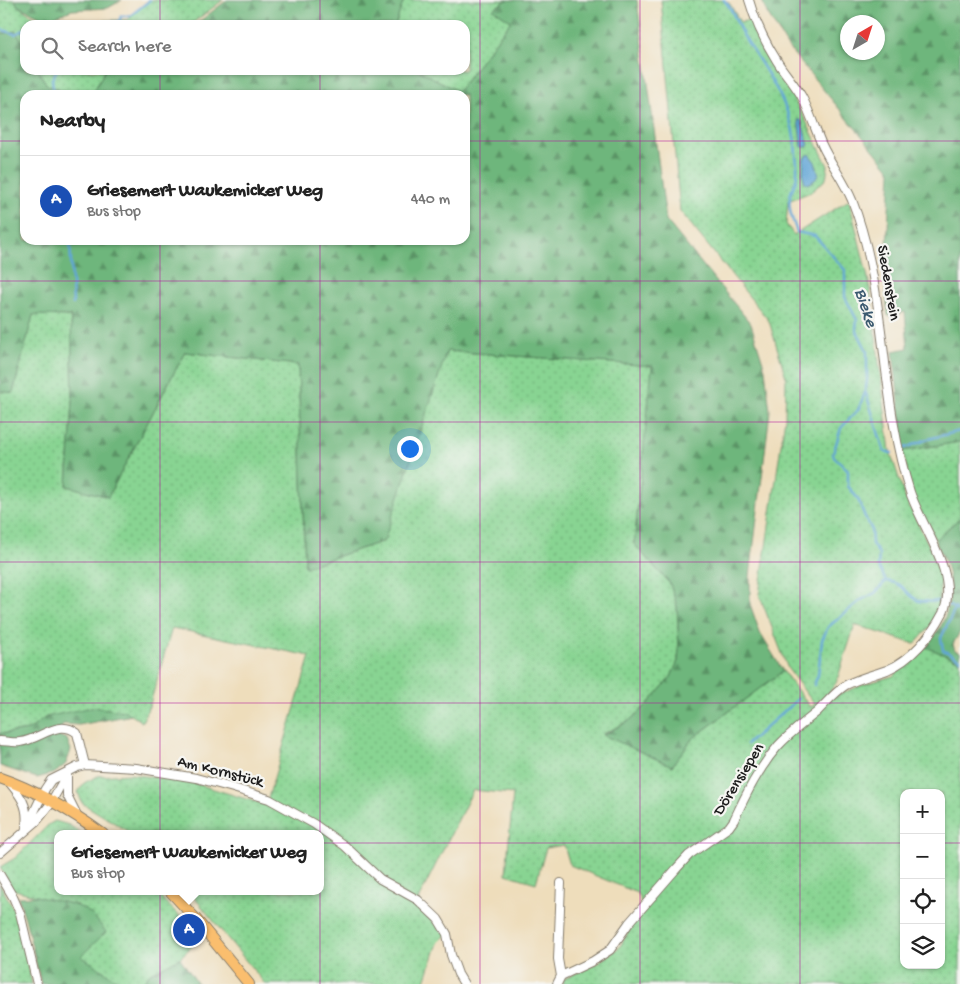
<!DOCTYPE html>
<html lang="en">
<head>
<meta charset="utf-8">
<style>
	body { margin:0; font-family:"Gochi Hand",sans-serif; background:#f6f6f6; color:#222 }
	.controls { position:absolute; right:15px; bottom:15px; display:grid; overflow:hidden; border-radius:10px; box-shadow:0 1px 4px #0004 }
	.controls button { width:45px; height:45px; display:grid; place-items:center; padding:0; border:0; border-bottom:1px solid #e0e0e0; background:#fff; color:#222; font:25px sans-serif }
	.compass { position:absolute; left:840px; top:15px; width:45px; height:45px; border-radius:50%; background:#fff; box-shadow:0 1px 4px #0004; rotate:39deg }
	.you { position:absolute; left:409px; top:448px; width:18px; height:18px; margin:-12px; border:4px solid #fff; border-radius:50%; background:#1a73e8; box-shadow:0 0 0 8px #1a73e833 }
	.badge { display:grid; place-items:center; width:32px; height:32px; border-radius:50%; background:#b5179e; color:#fff; font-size:16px; font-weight:700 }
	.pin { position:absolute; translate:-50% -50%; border:2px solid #fff; box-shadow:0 1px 5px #0006 }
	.popup { position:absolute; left:54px; top:830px; width:270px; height:65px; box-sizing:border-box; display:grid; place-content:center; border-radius:10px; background:#fff; filter:drop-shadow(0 1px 4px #0005); font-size:16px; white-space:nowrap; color:#767676 }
	.popup b { font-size:19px; color:#222 }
	.popup::after { content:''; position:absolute; left:50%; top:100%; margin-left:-10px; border:10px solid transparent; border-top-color:#fff }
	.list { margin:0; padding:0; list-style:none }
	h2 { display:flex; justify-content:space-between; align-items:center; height:65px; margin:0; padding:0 20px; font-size:21px }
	h2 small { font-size:16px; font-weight:400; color:#767676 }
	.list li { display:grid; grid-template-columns:32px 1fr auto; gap:15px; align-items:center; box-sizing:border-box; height:90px; padding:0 20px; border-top:1px solid #e0e0e0 }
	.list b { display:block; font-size:19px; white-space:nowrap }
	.list p { margin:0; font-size:16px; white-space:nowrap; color:#767676 }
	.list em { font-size:16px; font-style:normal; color:#767676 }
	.icon { flex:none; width:28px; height:28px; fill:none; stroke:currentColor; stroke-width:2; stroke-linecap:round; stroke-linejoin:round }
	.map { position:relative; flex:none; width:960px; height:984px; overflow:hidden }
	.search { position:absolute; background:#fff; box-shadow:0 1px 4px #0004; left:20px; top:20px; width:450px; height:55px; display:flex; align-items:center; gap:12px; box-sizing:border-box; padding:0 18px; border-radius:15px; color:#767676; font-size:19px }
	.panel { position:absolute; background:#fff; box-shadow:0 1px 4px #0004; left:20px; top:90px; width:450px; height:155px; border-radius:15px }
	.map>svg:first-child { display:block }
</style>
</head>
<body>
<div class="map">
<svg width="960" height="984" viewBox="0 0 960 984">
	<defs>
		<pattern id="grass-dots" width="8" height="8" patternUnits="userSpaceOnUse" patternTransform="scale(1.25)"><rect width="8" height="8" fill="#88d492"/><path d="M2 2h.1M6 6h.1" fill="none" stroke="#75b57d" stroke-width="1.8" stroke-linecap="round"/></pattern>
		<pattern id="forest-firs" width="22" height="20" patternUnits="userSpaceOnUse" patternTransform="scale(1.25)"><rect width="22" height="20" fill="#6eb67c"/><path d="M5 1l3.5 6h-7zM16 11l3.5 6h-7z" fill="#5a9365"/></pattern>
	</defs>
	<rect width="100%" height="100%" fill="#f6f6f2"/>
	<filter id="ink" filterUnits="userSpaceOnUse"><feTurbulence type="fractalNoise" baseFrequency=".02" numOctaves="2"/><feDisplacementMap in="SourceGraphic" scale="10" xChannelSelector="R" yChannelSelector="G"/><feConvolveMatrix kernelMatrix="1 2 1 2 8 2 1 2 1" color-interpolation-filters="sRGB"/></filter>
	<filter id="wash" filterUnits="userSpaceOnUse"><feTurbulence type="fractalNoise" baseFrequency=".0096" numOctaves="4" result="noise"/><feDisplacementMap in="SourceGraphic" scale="20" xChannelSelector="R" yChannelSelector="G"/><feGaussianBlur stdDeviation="1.12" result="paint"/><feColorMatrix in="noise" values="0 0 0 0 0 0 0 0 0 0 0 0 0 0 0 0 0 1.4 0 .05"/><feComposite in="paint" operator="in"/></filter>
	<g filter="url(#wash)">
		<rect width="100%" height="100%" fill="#edb"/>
		<path fill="url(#grass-dots)" stroke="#527857" fill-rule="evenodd" d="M 0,0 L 15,0 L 18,6 L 45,25 L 25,25 L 25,47 L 16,31 L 0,34 Z
			M 148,0 L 223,0 L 190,25 L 59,25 L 60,23 L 77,21 L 128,20 Z
			M 404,0 L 507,0 L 493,9 L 511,21 L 458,91 L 418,70 L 465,70 L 465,25 L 395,25 Z
			M 661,0 L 724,0 L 730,4 L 740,22 L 751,20 L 806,121 L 828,166 L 826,179 L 811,192 L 788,201 L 786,224 L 794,235 L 849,200 L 869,282 L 890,451 L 905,497 L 932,552 L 941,577 L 938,609 L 930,627 L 915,644 L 855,625 L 836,683 L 823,701 L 865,684 L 893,676 L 926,647 L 960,661 L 960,984 L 562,984 L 564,979 L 597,963 L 619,948 L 643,906 L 637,893 L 570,865 L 564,845 L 546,848 L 536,883 L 506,874 L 513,794 L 473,790 L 418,900 L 447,934 L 438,943 L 424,984 L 265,984 L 189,891 L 320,891 L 320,834 L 132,834 L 82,803 L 78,792 L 84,783 L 98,776 L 130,774 L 194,783 L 266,805 L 310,656 L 172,628 L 150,704 L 142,722 L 125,711 L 46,717 L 29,730 L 0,734 L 0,391 L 13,393 L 33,315 L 71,316 L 73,402 L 67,486 L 108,497 L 185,352 L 298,365 L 305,567 L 384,541 L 446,351 L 653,366 L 634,544 L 670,584 L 677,606 L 679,647 L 678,661 L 671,677 L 647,705 L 629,721 L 603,734 L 672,766 L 692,739 L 783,671 L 810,707 L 815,705 L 788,669 L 759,594 L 785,418 L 786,377 L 769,321 L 680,211 ZM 904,793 L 941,793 L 941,965 L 904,965 Z
			M 38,70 L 105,70 L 92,95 L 76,95 L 47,85 Z
			M 960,442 L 960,518 L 935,540 L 912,495 L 903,451 Z
			M 55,821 L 69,825 L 82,834 L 58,834 L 58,891 L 154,891 L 201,937 L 180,958 L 149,974 L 142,984 L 123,984 L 80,956 L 78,905 L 60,903 L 12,889 L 0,867 L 15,858 L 48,825 Z
			M 0,884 L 17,916 L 32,984 L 0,984 Z"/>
		<path fill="url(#forest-firs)" stroke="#45694c" fill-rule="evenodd" d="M 15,0 L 122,0 L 108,8 L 72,10 L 58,15 L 50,21 L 18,6 Z
			M 227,0 L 404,0 L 395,25 L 195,25 Z
			M 507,0 L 637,0 L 666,220 L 751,324 L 765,369 L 770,411 L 750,576 L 750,604 L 760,633 L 783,671 L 692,739 L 672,766 L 603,735 L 629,721 L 647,705 L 671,677 L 678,661 L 679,647 L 677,606 L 670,584 L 634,544 L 652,366 L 447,351 L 384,541 L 305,567 L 298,365 L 185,352 L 108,497 L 67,486 L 73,402 L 71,316 L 33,315 L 13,393 L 0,391 L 0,34 L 16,31 L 25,46 L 25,70 L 38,70 L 47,85 L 76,95 L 25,95 L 25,240 L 465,240 L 465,95 L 92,95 L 105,70 L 418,70 L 458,91 L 511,21 L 493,9 Z
			M 762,0 L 960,0 L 960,442 L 903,451 L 902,429 L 893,351 L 908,348 L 905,312 L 888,316 L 885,284 L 891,171 L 787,46 L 767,13 ZM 848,22 L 878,22 L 878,52 L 848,52 Z
			M 960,518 L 960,632 L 953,644 L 955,650 L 960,652 L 960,661 L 926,647 C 945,625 954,602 948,572 C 946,561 939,550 935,540 Z
			M 92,707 L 125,711 L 132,715 L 79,725 L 63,724 L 58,736 L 67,739 L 71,750 L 66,764 L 55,773 L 37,778 L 0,766 L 0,734 L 29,730 L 46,717 Z
			M 36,896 C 54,901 76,902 90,913 C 96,918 101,926 106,932 L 81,956 L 123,984 L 41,984 L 25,918 L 18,897 Z
			M 180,958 L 198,984 L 142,984 L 149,974 Z"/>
		<path fill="#60a5d6" stroke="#3e6079" d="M 798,120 L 801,120 L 809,145 L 807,147 L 802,147 Z
			M 809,154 L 815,162 L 819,175 L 816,179 L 808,184 L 805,183 L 803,176 L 804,158 Z"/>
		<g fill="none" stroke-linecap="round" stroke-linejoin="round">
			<path stroke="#60a5d6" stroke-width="2.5" d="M 724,0 C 733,9 736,22 742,33 C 766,73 794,105 796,154 C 797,162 798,172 796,180 C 794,186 790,192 790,198 C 788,210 793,221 797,232 L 815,236 L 845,270 L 845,297 L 857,320 L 856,329 L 867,351 L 867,381 L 865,393 L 858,410 L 841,428 L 833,454 L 835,458 L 848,470 L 848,486 L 858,499 L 865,517 L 871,528 L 872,544 L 879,554 L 878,566 L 886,581 C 907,584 902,591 917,600 C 924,603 935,601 942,601
				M 69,21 L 88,23 L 119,22 L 121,16 L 130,16 L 150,0
				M 32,25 L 53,18
				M 0,29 L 15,34 L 25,29
				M 54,95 L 52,79 L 57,70
				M 70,240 L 73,304
				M 866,393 L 884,451 L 892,453
				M 905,448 L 928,439 L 960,431
				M 948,605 L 960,612
				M 955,608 L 941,638 L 943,650 L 960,659
				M 814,685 L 818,675 L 822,640 L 828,627 L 861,600 L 875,593 L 886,581
				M 747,744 L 798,699"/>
		</g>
	</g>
	<g filter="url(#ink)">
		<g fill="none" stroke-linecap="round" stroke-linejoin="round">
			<g stroke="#857c6c" stroke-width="10">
				<path id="minor" d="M 0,741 C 6,741 14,743 20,742 C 40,740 58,718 77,733 L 85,765
					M 67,777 L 67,795 L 77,815
					M 9,782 C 20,795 29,806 26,825
					M 25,831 L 45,789 L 51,780 L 77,767 L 85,765 L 136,768 L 196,778 L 233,788 L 269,799 L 314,824 L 345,846 L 380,879 L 418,900 L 438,919 L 447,934 L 451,955 L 458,974 L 464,984
					M 0,853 L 36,822 L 49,806 L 68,772
					M 0,875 L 13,897 L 20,913 L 37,984
					M 561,976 L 558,959 L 561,883
					M 557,984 L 561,976 L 593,961 L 610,950 L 629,923 L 677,868 L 689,855 L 729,827 L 734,820 C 746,794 759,768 778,746 C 790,733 805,722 818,711 C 827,702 835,692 846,685 C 859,678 873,675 887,670 C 911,660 931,636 943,613 C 960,576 921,526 910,492 C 879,397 888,293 852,200 C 844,181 831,164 822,145 C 815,129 810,112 802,97 C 795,84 784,73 777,61 C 765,42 755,21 749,0"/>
			</g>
			<g stroke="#857c6c" stroke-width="12">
				<path id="major" d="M 0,778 C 38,791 71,811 103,834
					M 170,891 L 195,918 L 249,984"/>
			</g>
			<use href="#minor" stroke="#fff" stroke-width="8"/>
			<use href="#major" stroke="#fabe6e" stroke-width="10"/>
		</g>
	</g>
	<path fill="none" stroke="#b5179e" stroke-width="1" stroke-opacity="0.55" d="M 160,0 L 160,25M 320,0 L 320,25M 480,0 L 480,984M 640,0 L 640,984M 800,0 L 800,984M 160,70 L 160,95M 320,70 L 320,95M 0,141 L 25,141M 465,141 L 960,141M 160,240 L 160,984M 320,240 L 320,984M 0,281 L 960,281M 0,422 L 960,422M 0,562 L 960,562M 0,703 L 960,703M 0,843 L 904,843M 941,843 L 960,843"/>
	<g text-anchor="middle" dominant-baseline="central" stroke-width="4.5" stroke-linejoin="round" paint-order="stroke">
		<g font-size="16" fill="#1c1c1c" stroke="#f6f6f2">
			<text transform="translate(887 283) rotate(80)">Siedenstein</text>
			<text transform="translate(220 773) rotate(14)">Am Kornstück</text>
			<text transform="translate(740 780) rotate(-58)">Dörensiepen</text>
		</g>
		<g font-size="18" font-style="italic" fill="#3b5a70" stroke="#f6f6f2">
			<text transform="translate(865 308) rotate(72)">Bieke</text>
		</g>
	</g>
</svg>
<div class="controls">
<button>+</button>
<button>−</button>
<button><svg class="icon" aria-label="locate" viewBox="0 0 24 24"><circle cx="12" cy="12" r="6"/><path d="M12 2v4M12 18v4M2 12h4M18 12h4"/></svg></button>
<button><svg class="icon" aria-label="layers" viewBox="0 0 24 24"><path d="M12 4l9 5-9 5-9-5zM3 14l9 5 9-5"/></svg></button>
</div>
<svg class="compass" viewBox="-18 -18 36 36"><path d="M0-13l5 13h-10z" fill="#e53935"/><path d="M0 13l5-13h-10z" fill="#767676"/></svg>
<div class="you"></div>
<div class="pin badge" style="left:189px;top:930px;background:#1a4fb4">A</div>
<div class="popup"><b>Griesemert Waukemicker Weg</b>Bus stop</div>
<div class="search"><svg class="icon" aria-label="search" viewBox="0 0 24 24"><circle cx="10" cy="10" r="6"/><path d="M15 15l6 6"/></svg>Search here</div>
<section class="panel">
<h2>Nearby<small></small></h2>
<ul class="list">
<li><span class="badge" style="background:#1a4fb4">A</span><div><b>Griesemert Waukemicker Weg</b><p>Bus stop</p></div><em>440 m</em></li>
</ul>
</section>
</div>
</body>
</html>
